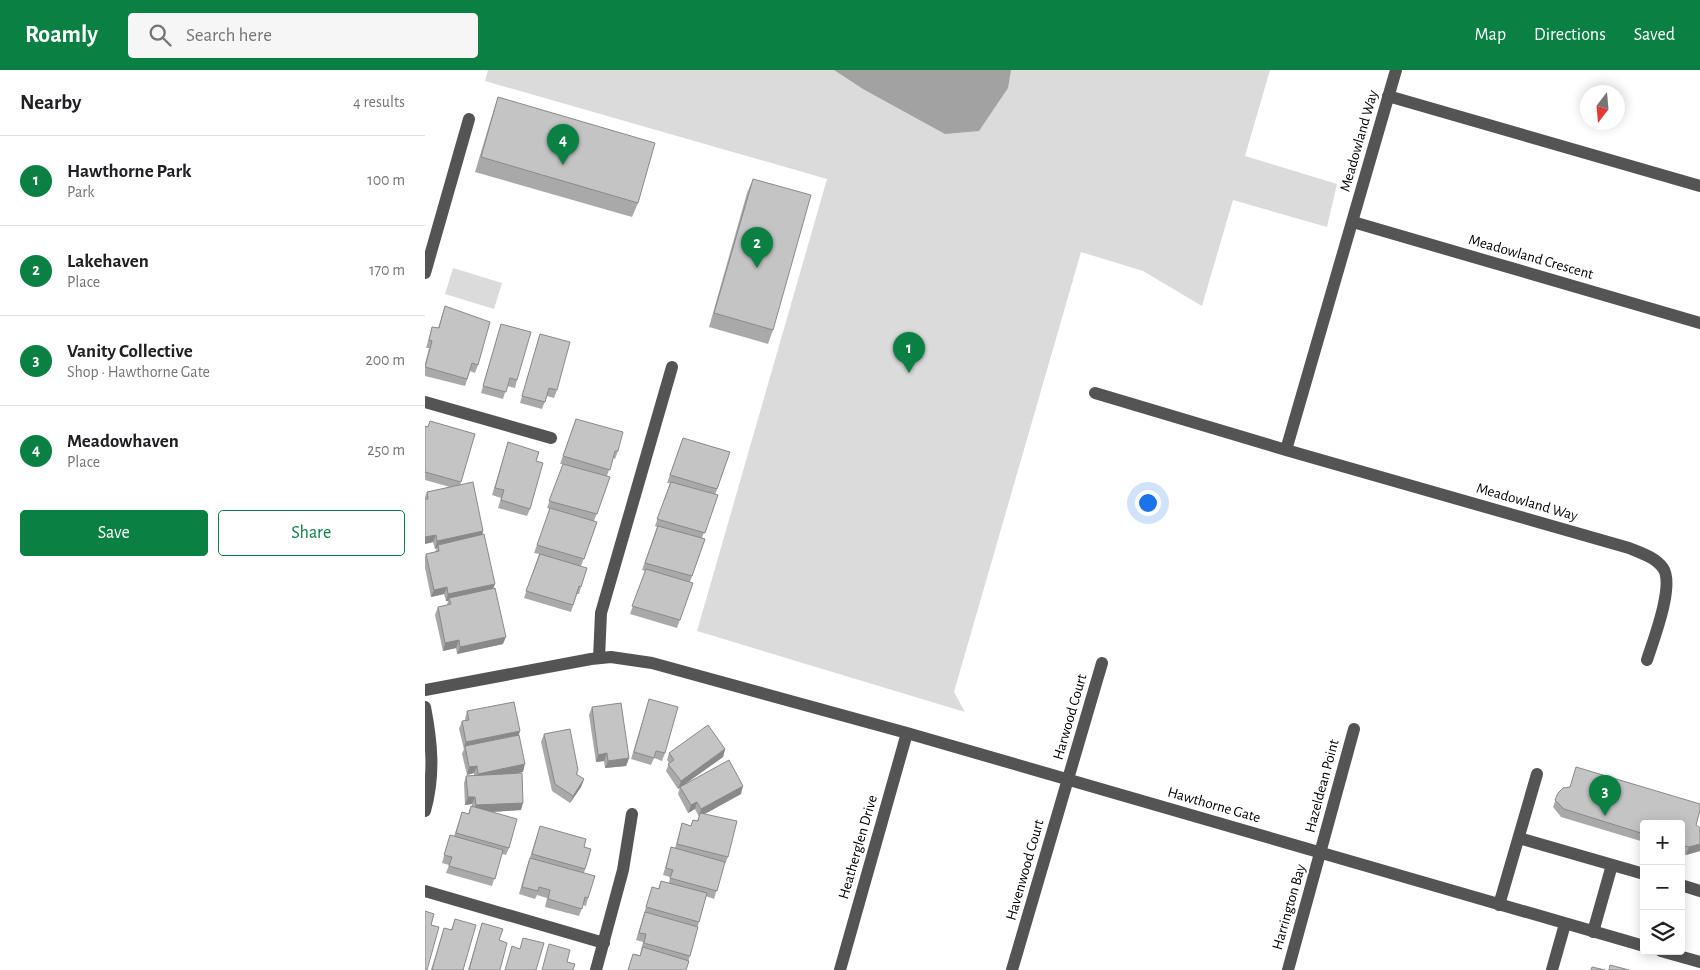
<!DOCTYPE html>
<html lang="en">
<head>
<meta charset="utf-8">
<style>
	body { margin:0; font-family:"Alegreya Sans",sans-serif; background:#f6f6f6; color:#202124 }
	.controls { position:absolute; right:15px; bottom:15px; display:grid; overflow:hidden; border-radius:5px; box-shadow:0 2px 12px #0003 }
	.controls button { width:45px; height:45px; display:grid; place-items:center; padding:0; border:0; border-bottom:1px solid #e0e0e0; background:#fff; color:#202124; font:25px sans-serif }
	.compass { position:absolute; left:1155px; top:15px; width:45px; height:45px; border-radius:50%; background:#fff; box-shadow:0 2px 12px #0003; rotate:196deg }
	.you { position:absolute; left:722px; top:432px; width:18px; height:18px; margin:-12px; border:4px solid #fff; border-radius:50%; background:#1a73e8; box-shadow:0 0 0 8px #1a73e833 }
	.badge { display:grid; place-items:center; width:32px; height:32px; border-radius:50%; background:#0b8043; color:#fff; font-size:16px; font-weight:700 }
	.pin { position:absolute; translate:-50% -41px; filter:drop-shadow(0 1px 2px #0008) }
	.pin::after { content:''; position:absolute; top:26px; width:18px; height:15px; background:inherit; clip-path:polygon(0 0,100% 0,50% 100%) }
	.list { margin:0; padding:0; list-style:none }
	h2 { display:flex; justify-content:space-between; align-items:center; height:65px; margin:0; padding:0 20px; font-size:21px }
	h2 small { font-size:16px; font-weight:400; color:#757577 }
	.list li { display:grid; grid-template-columns:32px 1fr auto; gap:15px; align-items:center; box-sizing:border-box; height:90px; padding:0 20px; border-top:1px solid #e0e0e0 }
	.list b { display:block; font-size:19px; white-space:nowrap }
	.list p { margin:0; font-size:16px; white-space:nowrap; color:#757577 }
	.list em { font-size:16px; font-style:normal; color:#757577 }
	.actions { display:flex; gap:10px; padding:15px 20px }
	.actions a { flex:1; padding:11px 0; border:1px solid #0b8043; border-radius:5px; text-align:center; font-size:18px; color:#0b8043 }
	.actions .main { background:#0b8043; color:#fff }
	.icon { flex:none; width:28px; height:28px; fill:none; stroke:currentColor; stroke-width:2; stroke-linecap:round; stroke-linejoin:round }
	.map { position:relative; flex:none; width:1275px; height:900px; overflow:hidden }
	header { display:flex; align-items:center; gap:30px; box-sizing:border-box; height:70px; padding:0 25px; background:#0b8043; color:#fff }
	header strong { font-size:24px }
	nav { display:flex; gap:28px; margin-inline-start:auto; font-size:18px }
	.search { width:350px; height:45px; background:#f6f6f6; display:flex; align-items:center; gap:12px; box-sizing:border-box; padding:0 18px; border-radius:5px; color:#757577; font-size:19px }
	main { display:flex }
	aside { flex:1; background:#fff }
	.map>svg:first-child { display:block }
</style>
</head>
<body>
<header>
<strong>Roamly</strong>
<div class="search"><svg class="icon" aria-label="search" viewBox="0 0 24 24"><circle cx="10" cy="10" r="6"/><path d="M15 15l6 6"/></svg>Search here</div>
<nav><a>Map</a><a>Directions</a><a>Saved</a></nav>
</header>
<main>
<aside>
<h2>Nearby<small>4 results</small></h2>
<ul class="list">
<li><span class="badge">1</span><div><b>Hawthorne Park</b><p>Park</p></div><em>100 m</em></li>
<li><span class="badge">2</span><div><b>Lakehaven</b><p>Place</p></div><em>170 m</em></li>
<li><span class="badge">3</span><div><b>Vanity Collective</b><p>Shop · Hawthorne Gate</p></div><em>200 m</em></li>
<li><span class="badge">4</span><div><b>Meadowhaven</b><p>Place</p></div><em>250 m</em></li>
</ul>
<div class="actions"><a class="main">Save</a><a>Share</a></div>
</aside>
<div class="map">
<svg width="1275" height="900" viewBox="0 0 1275 900">
	<rect width="100%" height="100%" fill="#fff"/>
	<path fill="#dbdbdb" d="M 63,0 L 845,0 L 820,86 L 912,114 L 902,157 L 808,130 L 777,236 L 718,201 L 656,182 L 529,622 L 540,642 L 272,561 L 402,109 L 60,11 Z
		M 28,198 L 77,213 L 69,239 L 20,224 Z"/>
	<path fill="#a2a2a2" d="M 409,0 L 586,0 L 583,18 L 554,61 L 520,64 L 438,19 Z"/>
	<g fill="none" stroke-linecap="round" stroke-linejoin="round">
		<path stroke="#545454" stroke-width="12" d="M 963,26 L 1275,116
			M 928,152 L 1275,253
			M 0,203 L 44,49
			M 670,323 L 861,380 L 1204,478 C 1216,483 1230,487 1238,498 C 1250,515 1228,571 1222,590
			M 0,332 L 126,368
			M 861,380 L 971,0
			M 174,588 L 176,543 L 247,297
			M 0,620 L 166,589 L 186,587 L 227,593 L 482,663 L 1219,876
			M 0,637 C 7,673 10,705 0,741
			M 1094,768 L 1219,804
			M 1256,815 L 1275,821
			M 0,821 L 179,873
			M 1074,835 L 1112,704
			M 1168,862 L 1187,795
			M 1236,881 L 1275,892
			M 171,900 L 198,800 L 207,744
			M 415,900 L 482,663
			M 587,900 L 677,593
			M 863,900 L 929,659
			M 1127,900 L 1140,854"/>
	</g>
	<path fill="#a9a9a9" d="M 73,27 L 213,133 L 207,147 L 50,102 L 68,42 Z
		M 328,109 L 348,260 L 343,274 L 284,257 L 322,123 Z
		M 20,236 L 53,295 L 50,303 L 45,301 L 40,316 L 0,306 L 0,294 L 4,278 L 1,278 L 7,257 L 13,258 Z
		M 76,254 L 92,310 L 90,318 L 82,316 L 78,329 L 56,323 Z
		M 115,264 L 132,320 L 129,328 L 122,326 L 117,339 L 95,333 Z
		M 151,349 L 193,381 L 190,389 L 188,388 L 182,406 L 185,407 L 169,451 L 172,452 L 156,496 L 156,517 L 154,524 L 152,524 L 146,542 L 99,528 L 114,484 L 109,483 L 125,439 L 122,438 L 138,394 L 135,394 Z
		M 5,351 L 50,364 L 35,415 L 58,461 L 57,465 L 70,514 L 68,518 L 78,574 L 32,584 L 31,578 L 18,581 L 10,545 L 13,537 L 22,535 L 23,531 L 21,531 L 19,524 L 6,527 L 0,498 L 0,487 L 1,484 L 10,482 L 12,478 L 10,479 L 8,472 L 0,474 L 0,427 L 2,422 L 25,417 L 0,410 L 0,356 L 3,357 Z
		M 258,368 L 305,382 L 290,425 L 293,425 L 277,468 L 280,469 L 265,512 L 268,513 L 252,558 L 205,544 L 220,501 L 217,500 L 232,457 L 230,456 L 245,413 L 242,413 Z
		M 83,372 L 111,391 L 105,439 L 102,446 L 73,438 L 76,428 L 67,425 Z
		M 224,629 L 240,683 L 237,691 L 229,688 L 226,695 L 206,689 Z
		M 167,637 L 204,688 L 201,696 L 180,698 L 179,691 L 171,692 L 164,645 Z
		M 42,641 L 94,665 L 98,702 L 89,703 L 96,740 L 67,742 L 84,778 L 81,785 L 77,784 L 67,816 L 21,803 L 24,795 L 17,793 L 25,765 L 29,766 L 37,742 L 43,744 L 46,736 L 47,736 L 47,734 L 40,735 L 39,713 L 41,706 L 49,705 L 49,703 L 42,705 L 37,684 L 39,679 L 34,659 L 37,651 L 40,651 L 40,649 Z
		M 119,664 L 153,700 L 152,705 L 159,709 L 156,717 L 145,733 L 127,721 L 116,672 Z
		M 300,679 L 298,687 L 253,719 L 241,701 L 244,693 L 242,690 L 244,683 Z
		M 1151,697 L 1271,755 L 1275,781 L 1261,785 L 1256,783 L 1256,754 L 1219,754 L 1219,772 L 1136,747 L 1128,737 L 1133,723 L 1145,717 Z
		M 255,717 L 316,724 L 280,744 L 303,787 L 300,794 L 299,794 L 289,829 L 281,826 L 261,900 L 203,900 L 208,884 L 215,885 L 216,880 L 218,872 L 211,870 L 227,817 L 233,819 L 236,811 L 244,813 L 245,807 L 238,805 L 246,777 L 250,778 L 257,753 L 266,756 L 268,750 L 272,751 L 274,747 L 270,739 L 263,743 L 253,724 Z
		M 115,756 L 159,777 L 166,779 L 159,803 L 163,828 L 161,836 L 158,835 L 154,846 L 120,837 L 122,828 L 112,825 L 110,829 L 94,824 L 102,796 Z
		M 30,849 L 38,900 L 6,900 L 19,858 L 26,860 Z
		M 57,853 L 74,870 L 75,900 L 43,900 Z"/>
	<path fill="#898989" d="M 58,461 L 56,469 L 13,475 L 12,478 L 10,479 L 12,471 Z
		M 11,465 L 8,472 L 0,474 L 0,467 Z
		M 70,514 L 67,521 L 24,528 L 23,531 L 21,531 L 23,524 Z
		M 22,517 L 19,524 L 6,527 L 9,520 Z
		M 81,567 L 78,574 L 32,584 L 35,577 Z
		M 34,570 L 31,578 L 18,581 L 20,573 Z
		M 95,661 L 93,668 L 40,676 L 38,679 L 41,672 Z
		M 300,679 L 298,687 L 253,719 L 256,711 Z
		M 182,683 L 179,691 L 171,692 L 173,685 Z
		M 204,688 L 201,696 L 180,698 L 183,691 Z
		M 100,694 L 98,702 L 51,712 L 53,704 Z
		M 52,696 L 49,703 L 42,705 L 44,697 Z
		M 159,709 L 156,717 L 145,733 L 148,726 Z
		M 318,716 L 316,724 L 274,747 L 276,739 Z
		M 43,727 L 50,727 L 47,734 L 40,735 Z
		M 272,732 L 270,739 L 263,743 L 266,735 Z
		M 98,733 L 96,740 L 48,743 L 51,735 Z
		M 1275,774 L 1275,781 L 1261,785 L 1264,777 Z"/>
	<path fill="#c4c4c4" stroke="#898989" d="M 73,27 L 230,73 L 213,133 L 56,87 Z
		M 328,109 L 386,125 L 348,260 L 289,243 Z
		M 20,236 L 65,252 L 53,295 L 47,293 L 42,309 L 0,297 L 7,271 L 4,270 L 7,257 L 14,258 Z
		M 76,254 L 106,262 L 92,310 L 85,308 L 81,322 L 58,316 Z
		M 115,264 L 145,272 L 132,320 L 124,318 L 120,332 L 97,326 Z
		M 151,349 L 198,362 L 193,381 L 190,381 L 185,400 L 138,386 Z
		M 5,351 L 50,364 L 36,412 L 0,402 L 0,356 L 3,357 Z
		M 258,368 L 305,382 L 292,419 L 245,405 Z
		M 83,372 L 114,382 L 111,391 L 118,393 L 105,439 L 76,430 L 79,420 L 70,418 Z
		M 138,394 L 185,407 L 172,444 L 124,431 Z
		M 48,412 L 58,461 L 12,471 L 11,465 L 0,467 L 0,429 L 3,429 L 2,422 Z
		M 246,412 L 293,425 L 280,463 L 232,449 Z
		M 125,438 L 172,452 L 159,489 L 112,475 Z
		M 233,456 L 280,469 L 267,506 L 220,493 Z
		M 59,464 L 70,514 L 23,524 L 22,517 L 9,520 L 1,484 L 14,481 L 13,475 Z
		M 115,484 L 162,498 L 156,517 L 154,516 L 148,535 L 101,521 Z
		M 221,499 L 268,513 L 255,550 L 207,536 Z
		M 70,518 L 81,567 L 35,577 L 34,570 L 20,573 L 13,537 L 26,534 L 24,528 Z
		M 224,629 L 253,637 L 240,683 L 231,681 L 229,688 L 209,682 Z
		M 89,632 L 95,661 L 41,672 L 37,651 L 44,650 L 42,641 Z
		M 196,633 L 204,688 L 183,691 L 182,683 L 173,685 L 167,637 Z
		M 283,655 L 300,679 L 256,711 L 243,694 L 249,690 L 244,683 Z
		M 145,659 L 153,700 L 151,704 L 159,709 L 148,726 L 130,714 L 119,664 Z
		M 94,665 L 100,694 L 53,704 L 52,696 L 44,697 L 40,676 Z
		M 304,690 L 318,716 L 276,739 L 272,732 L 266,735 L 255,717 Z
		M 1151,697 L 1275,734 L 1275,740 L 1271,755 L 1275,758 L 1275,774 L 1264,777 L 1256,775 L 1256,754 L 1219,754 L 1219,764 L 1139,739 L 1130,730 L 1133,723 L 1138,718 L 1145,717 Z
		M 97,703 L 98,733 L 51,735 L 50,727 L 43,727 L 41,706 Z
		M 46,736 L 92,749 L 84,778 L 31,763 L 37,742 L 44,744 Z
		M 275,743 L 312,751 L 303,787 L 252,774 L 257,753 L 266,756 L 268,750 L 273,751 Z
		M 115,756 L 161,769 L 159,777 L 166,779 L 160,799 L 107,784 Z
		M 25,765 L 78,780 L 70,809 L 24,796 L 27,787 L 19,785 Z
		M 246,777 L 300,792 L 292,821 L 245,808 L 248,800 L 241,798 Z
		M 105,788 L 170,806 L 163,828 L 160,827 L 157,839 L 123,829 L 125,820 L 114,817 L 113,821 L 97,817 Z
		M 236,811 L 282,823 L 274,852 L 221,837 L 227,817 L 234,819 Z
		M 0,841 L 9,844 L 6,855 L 14,857 L 2,900 L 0,900 Z
		M 220,842 L 273,857 L 265,886 L 219,873 L 221,864 L 214,863 Z
		M 30,849 L 51,855 L 38,900 L 7,900 L 19,858 L 27,860 Z
		M 57,853 L 78,859 L 74,870 L 82,873 L 75,900 L 44,900 Z
		M 98,868 L 119,873 L 111,900 L 80,900 L 87,876 L 95,879 Z
		M 124,874 L 145,880 L 142,892 L 150,894 L 148,900 L 117,900 Z
		M 218,877 L 264,891 L 261,900 L 203,900 L 208,884 L 215,886 Z
		M 1185,895 L 1204,900 L 1184,900 Z
		M 1167,897 L 1180,900 L 1166,900 Z"/>
	<g text-anchor="middle" dominant-baseline="central" stroke-width="4" stroke-linejoin="round" paint-order="stroke">
		<g font-size="15" fill="#000" stroke="#fff">
			<text transform="translate(934 71) rotate(-74)">Meadowland Way</text>
			<text transform="translate(1106 187) rotate(16)">Meadowland Crescent</text>
			<text transform="translate(1102 432) rotate(16)">Meadowland Way</text>
			<text transform="translate(645 647) rotate(-74)">Harwood Court</text>
			<text transform="translate(897 716) rotate(-75)">Hazeldean Point</text>
			<text transform="translate(789 735) rotate(16)">Hawthorne Gate</text>
			<text transform="translate(433 777) rotate(-74)">Heatherglen Drive</text>
			<text transform="translate(600 800) rotate(-74)">Havenwood Court</text>
			<text transform="translate(864 837) rotate(-74)">Harrington Bay</text>
		</g>
	</g>
</svg>
<div class="controls">
<button>+</button>
<button>−</button>
<button><svg class="icon" aria-label="layers" viewBox="0 0 24 24"><path d="M12 4l9 5-9 5-9-5zM3 14l9 5 9-5"/></svg></button>
</div>
<svg class="compass" viewBox="-18 -18 36 36"><path d="M0-13l5 13h-10z" fill="#e53935"/><path d="M0 13l5-13h-10z" fill="#757577"/></svg>
<div class="you"></div>
<div class="pin badge" style="left:484px;top:303px">1</div>
<div class="pin badge" style="left:332px;top:198px">2</div>
<div class="pin badge" style="left:1180px;top:746px">3</div>
<div class="pin badge" style="left:138px;top:95px">4</div>
</div>
</main>
</body>
</html>
